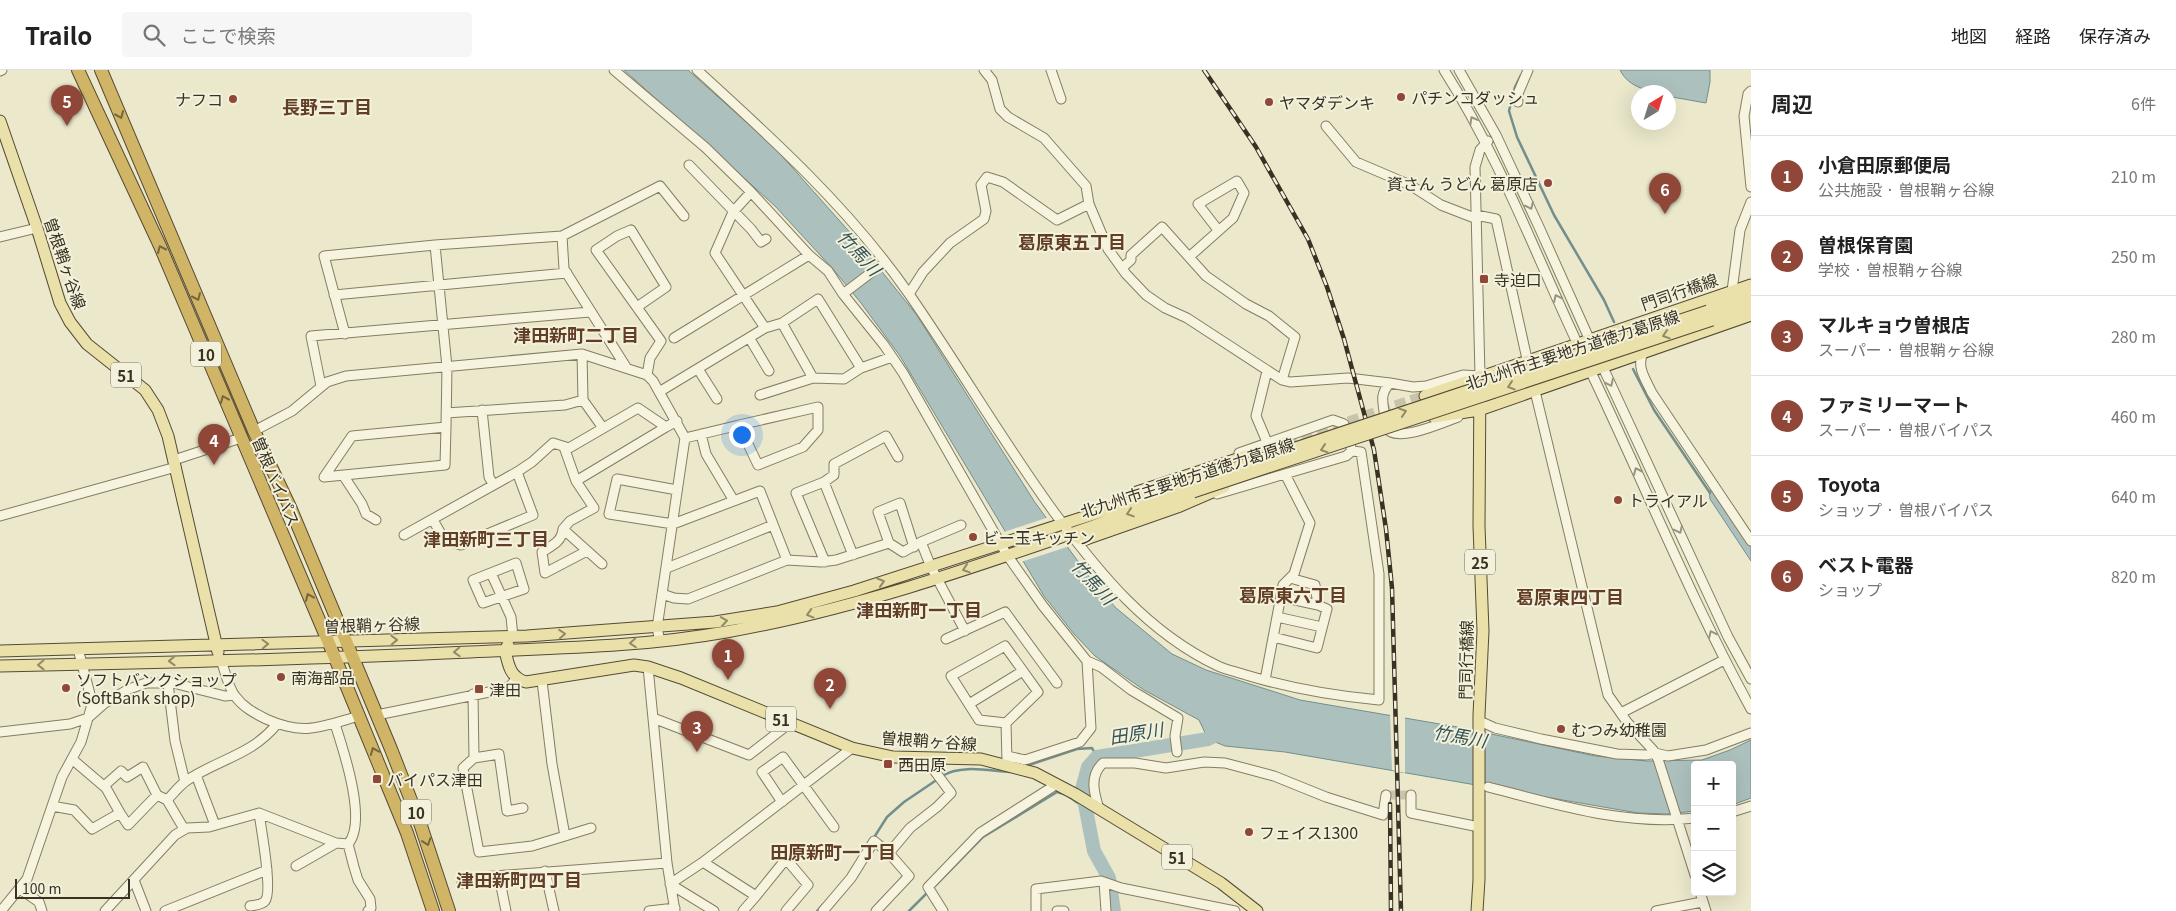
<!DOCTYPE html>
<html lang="ja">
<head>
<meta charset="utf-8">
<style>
	body { margin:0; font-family:Georgia,"Noto Sans JP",serif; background:#f6f6f6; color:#222 }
	.controls { position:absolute; right:15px; bottom:15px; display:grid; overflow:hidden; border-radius:5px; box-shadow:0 5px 20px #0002 }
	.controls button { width:45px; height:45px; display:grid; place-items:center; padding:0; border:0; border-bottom:1px solid #e0e0e0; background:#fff; color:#222; font:25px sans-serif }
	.compass { position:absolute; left:1631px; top:15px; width:45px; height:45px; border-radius:50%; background:#fff; box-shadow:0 5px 20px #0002; rotate:38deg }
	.scale { position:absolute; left:15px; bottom:12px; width:115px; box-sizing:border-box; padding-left:5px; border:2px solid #393223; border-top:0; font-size:14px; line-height:18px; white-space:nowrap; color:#393223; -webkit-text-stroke:4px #f3f1db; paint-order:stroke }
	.you { position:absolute; left:741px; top:364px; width:18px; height:18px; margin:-12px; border:4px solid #fff; border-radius:50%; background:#1a73e8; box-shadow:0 0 0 8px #1a73e833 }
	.badge { display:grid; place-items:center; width:32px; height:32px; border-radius:50%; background:#904737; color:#fff; font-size:16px; font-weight:700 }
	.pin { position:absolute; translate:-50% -41px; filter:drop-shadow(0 1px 2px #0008) }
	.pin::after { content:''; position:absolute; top:26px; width:18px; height:15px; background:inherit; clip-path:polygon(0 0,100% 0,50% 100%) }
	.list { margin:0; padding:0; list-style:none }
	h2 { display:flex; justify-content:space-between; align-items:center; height:65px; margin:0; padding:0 20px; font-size:21px }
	h2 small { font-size:16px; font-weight:400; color:#767676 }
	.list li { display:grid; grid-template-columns:32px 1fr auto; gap:15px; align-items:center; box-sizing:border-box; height:80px; padding:0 20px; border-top:1px solid #e0e0e0 }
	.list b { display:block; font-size:19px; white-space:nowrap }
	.list p { margin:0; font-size:16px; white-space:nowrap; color:#767676 }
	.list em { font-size:16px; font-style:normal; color:#767676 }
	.icon { flex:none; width:28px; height:28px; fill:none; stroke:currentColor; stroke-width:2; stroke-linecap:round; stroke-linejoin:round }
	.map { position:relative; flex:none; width:1751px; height:841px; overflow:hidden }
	header { display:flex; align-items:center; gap:30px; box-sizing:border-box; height:70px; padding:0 25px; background:#fff; border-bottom:1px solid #e0e0e0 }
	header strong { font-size:24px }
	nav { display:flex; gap:28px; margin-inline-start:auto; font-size:18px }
	.search { width:350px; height:45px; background:#f6f6f6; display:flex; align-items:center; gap:12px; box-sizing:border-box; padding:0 18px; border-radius:5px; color:#767676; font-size:19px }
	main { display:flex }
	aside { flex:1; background:#fff }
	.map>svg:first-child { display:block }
</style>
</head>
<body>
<header>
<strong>Trailo</strong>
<div class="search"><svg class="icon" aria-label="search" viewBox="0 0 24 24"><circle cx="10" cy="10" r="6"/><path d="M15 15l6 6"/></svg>ここで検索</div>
<nav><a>地図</a><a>経路</a><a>保存済み</a></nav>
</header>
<main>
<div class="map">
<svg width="1751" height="841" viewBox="0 0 1751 841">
	<rect width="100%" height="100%" fill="#ebe8cc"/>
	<path fill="#acc1be" stroke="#738f8d" d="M 624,0 L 688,0 L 774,77 L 854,167 L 916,244 L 1034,431 L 1093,512 L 1116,538 L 1172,584 L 1206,600 L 1300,630 L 1463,658 L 1595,686 L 1647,691 L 1702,690 L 1730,680 L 1751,670 L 1751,728 L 1732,735 L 1732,695 L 1695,695 L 1695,741 L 1668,744 L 1638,743 L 1285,682 L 1225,676 L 1208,669 L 1199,650 L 1144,620 L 1095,586 L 1074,564 L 1044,526 L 900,286 L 861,233 L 833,199 L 775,136 Z
		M 1620,0 L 1710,0 L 1710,12 L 1706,33 L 1672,27 L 1669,26 L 1668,22 C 1649,22 1629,18 1620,0 Z
		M 1709,420 L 1713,422 L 1751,475 L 1751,491 L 1710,429 Z"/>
	<path fill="#ebe8cc" d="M 1049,447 L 1070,476 L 1021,492 L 1004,462 Z
		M 1390,643 L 1405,645 L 1405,703 L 1392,700 Z"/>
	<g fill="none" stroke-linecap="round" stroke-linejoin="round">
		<path stroke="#738f8d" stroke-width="2.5" d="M 1521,5 L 1515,17 L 1509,41 L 1517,67 L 1554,145 L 1604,230 L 1614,252
			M 1633,299 L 1654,340 L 1710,423
			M 1029,695 L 1077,679 L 1092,678 L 1097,687
			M 942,706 C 961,694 990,701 1010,702
			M 1068,726 L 1085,738
			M 873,769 L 887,747 L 904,732 L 938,709
			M 935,816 L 983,767 L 1057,722 L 1064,724
			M 817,841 L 828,829
			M 909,841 L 929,821"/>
		<path stroke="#acc1be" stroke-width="14" d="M 1114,841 L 1109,808 L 1094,781 L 1082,719 L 1088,697 L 1097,687 L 1208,669 L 1224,661"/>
		<path stroke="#c7c4aa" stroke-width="9" stroke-dasharray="9 4.5" stroke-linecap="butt" d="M 1386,725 L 1411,725"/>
		<path stroke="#c7c4aa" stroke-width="11" stroke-dasharray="11 5.5" stroke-linecap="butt" d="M 1286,373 L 1425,326"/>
		<g stroke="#877c62" stroke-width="11">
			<path id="minor" d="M 614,0 L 706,78 L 751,122 L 809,185 L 828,201 L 843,224 L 884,275 L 903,303 L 1007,485 L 1043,536 L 1087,591 L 1091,658 L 1080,672 L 1025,690 L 1007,686
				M 697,0 C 773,69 850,139 909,224 C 959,296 1003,372 1054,442 C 1100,504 1147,562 1218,596 C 1227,600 1237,602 1246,605 C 1289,618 1334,626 1379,630 L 1379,504 L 1361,382 L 1352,381
				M 984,0 L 992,10 L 1000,39 L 1008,47 L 1044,68 L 1086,116 L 1089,134 L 1108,179 L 1126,204 L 1146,225 L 1165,238 L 1187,248 L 1282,310 L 1290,312 L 1348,308 L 1390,313
				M 1051,0 L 1061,29
				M 1444,0 C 1500,88 1536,186 1580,279
				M 1459,0 L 1496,65 L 1539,157 L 1592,275
				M 0,1 L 2,0
				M 1751,21 L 1748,24 L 1744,46 L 1751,117
				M 1518,32 L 1517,26 L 1528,0
				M 1326,56 L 1356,92 L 1410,115 L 1441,135 L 1472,147 L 1476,145 L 1496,149 L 1527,289
				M 689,95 L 751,159 L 761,172 L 766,169
				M 562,166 L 660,116 L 684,146
				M 0,167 L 37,158
				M 435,175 L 447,297 L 446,357
				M 1189,187 L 1233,148 L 1244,123 L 1237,111 L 1198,134 L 1218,160
				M 1122,198 L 1131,190 L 1131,185 L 1162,157 L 1206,206 L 1246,234 L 1269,246 L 1295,267 L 1282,310
				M 1732,221 L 1740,160 L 1751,132
				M 843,224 L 885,192
				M 909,224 L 923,202 L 950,173 L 984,149 L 986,141 L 981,115 L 987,107 L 1003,112 L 1057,150 L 1089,134
				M 334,225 L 567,203
				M 637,237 L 666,217 L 631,160 L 617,166 L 596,180 L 661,271 L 650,288 L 647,305
				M 765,258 L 782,253 L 818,229 L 861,298 L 844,309 L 813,308 L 782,253
				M 345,264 L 324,186 L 435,175 L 562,166 L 564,199 L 626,297
				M 674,268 L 809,185
				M 750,269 L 769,301
				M 1643,283 C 1636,297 1646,310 1652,323 L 1751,471
				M 1600,291 L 1728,567 L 1751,609
				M 1588,296 C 1643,410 1690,528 1751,639
				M 861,298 L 892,287
				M 698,299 L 717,329
				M 321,316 L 311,266 L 590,242
				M 1535,321 L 1608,625 L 1627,652 L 1653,680 L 1658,689 L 1695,805
				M 659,322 L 765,258 L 715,183 L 733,142 L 751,122
				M 760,325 L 813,308
				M 583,330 L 603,358
				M 818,337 L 818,360 L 803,377 L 758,395 L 739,355 Z
				M 482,340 L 489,407 L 493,414
				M 446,343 L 565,335 L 583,330 L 582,284
				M 1458,347 C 1444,352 1394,375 1386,357 C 1384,353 1384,346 1384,341 C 1382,329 1381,323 1390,313 L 1413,317 L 1426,316 L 1463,305 L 1480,306 L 1475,97 L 1480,80 L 1488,71
				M 446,357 L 445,395 L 324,407 L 352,366 Z
				M 254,361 L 292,341 L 327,312 L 346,306 L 582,284 L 647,305 L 653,311 L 685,368 L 657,558 L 660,571
				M 701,364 L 706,384 L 734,431
				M 685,368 L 739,355
				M 1267,372 L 1256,346 L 1267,301
				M 564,377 L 576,411 L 594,438 L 570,451 L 563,459 L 602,494
				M 174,390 L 241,368
				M 343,405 L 362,434 L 366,444 L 376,450
				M 576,411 L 666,357
				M 824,412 L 834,405 L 834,394 L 886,366 L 898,387
				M 677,420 L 617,409 L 609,444 L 673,454 L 760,421 L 787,490
				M 1217,424 L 1346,386 L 1352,381 L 1344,354 L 1333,350 L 1239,383
				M 0,446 L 176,397
				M 433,450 L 444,469 L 461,475 L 533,445 L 517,402
				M 563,459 C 562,471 553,475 542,482 L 545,503 L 587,481
				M 404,465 L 517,402 L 532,392 L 553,373 L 569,378 L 638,338 L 666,357 L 677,351
				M 921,472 L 961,455
				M 889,473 L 878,442 L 900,433 L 914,477
				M 825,492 L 796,423 L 824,412 L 853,485
				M 516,493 L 524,519 L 483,533 L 473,510 Z
				M 667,498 L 773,455
				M 491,503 L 511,547 L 513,567
				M 662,524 L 674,528 L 688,529 L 787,490 L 821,492 L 836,490 L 889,473 L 903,482 L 921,472 L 931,497 L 965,561
				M 1281,527 L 1318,535
				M 1277,547 L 1322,557
				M 1273,567 L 1317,578 L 1327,539 L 1318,535 L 1315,515 L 1290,508
				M 946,569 L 1005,542 L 1057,613
				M 221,590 C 225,601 228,617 235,626 C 243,637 254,643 266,649 C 304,666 321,657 359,646
				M 1087,591 L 1101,597 L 1131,620 L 1178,648 L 1175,666 L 1177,682
				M 648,597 L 667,793 L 675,841
				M 1265,610 L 1283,515 L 1294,504 L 1310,453 L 1285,404
				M 168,613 L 175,671 L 185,712
				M 473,624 L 474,688 L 463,698 L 479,782 L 532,776 L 565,766 L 552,694 L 542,611
				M 969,634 L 1023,601
				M 1621,643 L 1724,590
				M 377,645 L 504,619 L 510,616 L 517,608
				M 653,648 L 749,685 L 790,653
				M 1006,653 L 979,650 L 951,606 L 1005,576 L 1038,622 L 1006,653 L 1007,692
				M 1484,653 L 1495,658 L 1541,669 L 1617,684 L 1646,685 L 1655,683 L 1668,686 L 1706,680 L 1751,663
				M 0,662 L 70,654 L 88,648 L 105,633 L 129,619 L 146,613 L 173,613 L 225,626 L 234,625
				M 474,688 L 499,684 L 507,741 L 523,738
				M 72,689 L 106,718 L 120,743
				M 196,705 L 215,755
				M 104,716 L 121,701 L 127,707 L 143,697 L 157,725
				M 1488,717 C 1555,734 1624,756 1695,748
				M 1411,725 L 1411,743 L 1479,757
				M 782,732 L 762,702 L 783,687 L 834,757
				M 52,736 L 74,740 L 92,759 L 120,743 L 128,755 L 157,725 L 167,730
				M 1099,739 C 1094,723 1089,706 1103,693 L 1135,693 L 1166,698 L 1204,692 L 1225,693 L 1274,706 L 1326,727 L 1383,745 L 1386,725
				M 1732,742 L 1751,736
				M 184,759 L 167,730 C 173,724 179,716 186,711 C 218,689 251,686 277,654
				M 565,766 L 591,758
				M 348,774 L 354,797 L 358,810 L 370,829 L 371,838 L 368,841
				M 703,792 L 756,826 L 786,789 L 808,815 L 786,841
				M 296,796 L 336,773
				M 545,801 L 554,841
				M 499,806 L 506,841
				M 134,810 L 146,841
				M 1104,812 L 1106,841
				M 462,813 L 482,807 L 667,793
				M 670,814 L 703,792 L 852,678
				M 670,814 L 714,841
				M 20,819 L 39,832 L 42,841
				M 1700,822 L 1706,841
				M 250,836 C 255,835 262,835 265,831 C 273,822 261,758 259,743
				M 1,841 L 27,809 L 62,707 L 81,672 L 91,638 L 91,628 L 78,579
				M 105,841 L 175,765 L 187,758 L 209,757 L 259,743 L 336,773 L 348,774 C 368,752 343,679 335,654
				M 165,841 L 267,800
				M 649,841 L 675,838
				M 743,841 L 756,826
				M 823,841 L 851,808 L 874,771 L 889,783
				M 876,841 L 909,806 L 889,783 L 910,758 L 937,737 L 951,723 L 925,688
				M 943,841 L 928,817 L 980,763 L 1057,714
				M 1036,841 L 1036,819 L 1101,811 L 1121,818 L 1235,841
				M 1057,841 L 1064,841
				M 1656,841 L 1702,832"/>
		</g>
		<g stroke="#564a35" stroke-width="13">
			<path id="major" d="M 0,51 L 37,158 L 60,233 L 70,252 L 87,274 L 145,320 L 158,340 L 168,366 L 218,582
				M 1708,241 L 1751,226
				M 1712,250 L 1751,235
				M 1425,326 L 1751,215
				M 1434,347 L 1479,340 L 1751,245
				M 1137,422 L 1286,373
				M 1069,463 L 1083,470 L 1180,436 L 1224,417
				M 508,575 L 505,580 C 508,594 510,608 526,612 L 634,595 L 648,597 L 681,608 L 852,678 L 893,687 L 981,689 L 1035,703 L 1075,724 L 1221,813 L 1257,841
				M 0,581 L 527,566 L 715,552 L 777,542 L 854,521 L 1190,413
				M 0,596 C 157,593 313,589 470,582 C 555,578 642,577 726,562 C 886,534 1039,473 1193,422
				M 1477,841 L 1479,810 L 1479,645 L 1483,561 L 1479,456 L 1480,306"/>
		</g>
		<g stroke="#564a35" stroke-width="14">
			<path id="highway" d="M 78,0 L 160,176 L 328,571 L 407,763 L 433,841
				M 101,0 L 254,361 L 290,437 L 391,679 L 421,756 L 449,841"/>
		</g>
		<use href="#minor" stroke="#f6f4df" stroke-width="9"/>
		<use href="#major" stroke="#e9e1a9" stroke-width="11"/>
		<use href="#highway" stroke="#d0b567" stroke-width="12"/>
		<g stroke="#393223" stroke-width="4.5">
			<path id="rail" d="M 1204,0 L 1256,77 L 1308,169 L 1327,217 L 1344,269 L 1374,380 L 1386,459 L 1392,518 L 1401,841
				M 1390,734 L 1391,841"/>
		</g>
		<use href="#rail" stroke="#f3f1db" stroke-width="2.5" stroke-dasharray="8" stroke-linecap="butt"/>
		<g stroke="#564a35" stroke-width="13" stroke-linecap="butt">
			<path id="major-bridge" d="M 1190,413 L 1708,241
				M 1193,422 L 1712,250"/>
		</g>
		<use href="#major-bridge" stroke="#e9e1a9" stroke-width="11"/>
	</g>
	<defs><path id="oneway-chevron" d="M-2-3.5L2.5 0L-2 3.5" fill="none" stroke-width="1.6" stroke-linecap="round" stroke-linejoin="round" transform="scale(1.25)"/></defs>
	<g stroke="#75663e">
		<use href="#oneway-chevron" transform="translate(120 45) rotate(67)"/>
		<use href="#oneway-chevron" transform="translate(161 179) rotate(-114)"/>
		<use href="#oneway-chevron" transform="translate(197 227) rotate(66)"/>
		<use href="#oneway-chevron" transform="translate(224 329) rotate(-113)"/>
		<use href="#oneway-chevron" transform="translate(309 527) rotate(-113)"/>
		<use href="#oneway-chevron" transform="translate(374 681) rotate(-112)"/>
		<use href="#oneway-chevron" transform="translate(427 772) rotate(71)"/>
	</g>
	<g stroke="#989381">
		<use href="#oneway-chevron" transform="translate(1473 50) rotate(-119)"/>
		<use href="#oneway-chevron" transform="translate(1530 136) rotate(65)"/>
		<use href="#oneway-chevron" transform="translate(1557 228) rotate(-115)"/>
		<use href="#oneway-chevron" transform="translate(1610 313) rotate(65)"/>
		<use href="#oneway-chevron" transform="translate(1637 401) rotate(-114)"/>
		<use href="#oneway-chevron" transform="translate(1679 460) rotate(65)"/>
		<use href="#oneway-chevron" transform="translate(1712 564) rotate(-115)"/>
	</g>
	<g stroke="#918a66">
		<use href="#oneway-chevron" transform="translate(1666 265) rotate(162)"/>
		<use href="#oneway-chevron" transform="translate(1511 316) rotate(162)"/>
		<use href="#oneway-chevron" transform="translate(1403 342) rotate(-18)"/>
		<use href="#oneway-chevron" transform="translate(1324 379) rotate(162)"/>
		<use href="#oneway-chevron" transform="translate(1130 443) rotate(162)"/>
		<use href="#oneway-chevron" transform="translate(966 499) rotate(162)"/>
		<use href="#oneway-chevron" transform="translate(881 512) rotate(-17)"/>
		<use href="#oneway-chevron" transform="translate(810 544) rotate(165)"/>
		<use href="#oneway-chevron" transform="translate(724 551) rotate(-9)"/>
		<use href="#oneway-chevron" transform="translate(562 564) rotate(-4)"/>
		<use href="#oneway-chevron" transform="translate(394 570) rotate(-2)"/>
		<use href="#oneway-chevron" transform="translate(633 573) rotate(176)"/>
		<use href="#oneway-chevron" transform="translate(265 574) rotate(-2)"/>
		<use href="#oneway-chevron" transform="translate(457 582) rotate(177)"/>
		<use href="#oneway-chevron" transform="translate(172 591) rotate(178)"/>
		<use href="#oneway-chevron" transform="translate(41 595) rotate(179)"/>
	</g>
	<g fill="#904737" stroke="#f3f1db" stroke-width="2">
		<circle cx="1401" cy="27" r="5"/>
		<circle cx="233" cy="29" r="5"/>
		<circle cx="1269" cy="32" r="5"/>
		<circle cx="1548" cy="113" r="5"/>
		<rect x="1479" y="204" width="10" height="10" rx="2.5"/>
		<circle cx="1618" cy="430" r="5"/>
		<circle cx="973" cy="467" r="5"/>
		<circle cx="281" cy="607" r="5"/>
		<circle cx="66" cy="618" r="5"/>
		<rect x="474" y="614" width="10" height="10" rx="2.5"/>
		<circle cx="1561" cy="659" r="5"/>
		<rect x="883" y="689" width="10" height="10" rx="2.5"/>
		<rect x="372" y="704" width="10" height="10" rx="2.5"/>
		<circle cx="1249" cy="762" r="5"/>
	</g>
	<g text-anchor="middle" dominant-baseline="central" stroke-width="4" stroke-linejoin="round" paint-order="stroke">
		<g fill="#f3f1db" stroke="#716b5a" stroke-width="1">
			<rect x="191" y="271.5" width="30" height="25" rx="4"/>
			<rect x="111" y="292.5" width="30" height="25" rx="4"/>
			<rect x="1465" y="479.5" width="30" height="25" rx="4"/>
			<rect x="766" y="636.5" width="30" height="25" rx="4"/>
			<rect x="401" y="729.5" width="30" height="25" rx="4"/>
			<rect x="1162" y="774.5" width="30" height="25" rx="4"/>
		</g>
		<g font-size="15" font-weight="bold" fill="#393223">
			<text x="206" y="284">10</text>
			<text x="126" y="305">51</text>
			<text x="1480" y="492">25</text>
			<text x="781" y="649">51</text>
			<text x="416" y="742">10</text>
			<text x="1177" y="787">51</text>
		</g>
		<g font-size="16" fill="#393223" stroke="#f3f1db" text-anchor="start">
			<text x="1411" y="27">パチンコダッシュ</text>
			<text x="223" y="29" text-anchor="end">ナフコ</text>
			<text x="1279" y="32">ヤマダデンキ</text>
			<text x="1538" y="113" text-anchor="end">資さん うどん 葛原店</text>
			<text x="1494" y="209">寺迫口</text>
			<text x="1628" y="430">トライアル</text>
			<text x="983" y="467">ビー玉キッチン</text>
			<text x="291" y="607">南海部品</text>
			<text x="76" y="609">ソフトバンクショップ<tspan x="76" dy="18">(SoftBank shop)</tspan></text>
			<text x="489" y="619">津田</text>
			<text x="1571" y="659">むつみ幼稚園</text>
			<text x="898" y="694">西田原</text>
			<text x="387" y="709">バイパス津田</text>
			<text x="1259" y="762">フェイス1300</text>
		</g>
		<g font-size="16" fill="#393223" stroke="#f3f1db">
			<text transform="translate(66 193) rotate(71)">曽根鞘ヶ谷線</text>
			<text transform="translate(1679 221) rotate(-19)">門司行橋線</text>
			<text transform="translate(1572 279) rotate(-18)">北九州市主要地方道徳力葛原線</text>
			<text transform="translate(1187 407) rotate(-18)">北九州市主要地方道徳力葛原線</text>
			<text transform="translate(277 411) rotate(67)">曽根バイパス</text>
			<text transform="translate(372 554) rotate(-2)">曽根鞘ヶ谷線</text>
			<text transform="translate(1465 590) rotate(-89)">門司行橋線</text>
			<text transform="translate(929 670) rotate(4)">曽根鞘ヶ谷線</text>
		</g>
		<g font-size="18" font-weight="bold" fill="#623e27" stroke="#f3f1db">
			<text x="327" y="36">長野三丁目</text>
			<text x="1072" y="171">葛原東五丁目</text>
			<text x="576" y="264">津田新町二丁目</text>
			<text x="486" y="468">津田新町三丁目</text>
			<text x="1293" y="524">葛原東六丁目</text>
			<text x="1570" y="526">葛原東四丁目</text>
			<text x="919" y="539">津田新町一丁目</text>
			<text x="833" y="781">田原新町一丁目</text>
			<text x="519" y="809">津田新町四丁目</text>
		</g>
		<g font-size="18" font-style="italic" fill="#345357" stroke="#f3f1db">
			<text transform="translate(860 182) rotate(47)">竹馬川</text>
			<text transform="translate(1094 511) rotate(47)">竹馬川</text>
			<text transform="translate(1136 662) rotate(-9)">田原川</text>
			<text transform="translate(1460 665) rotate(10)">竹馬川</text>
		</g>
	</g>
</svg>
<div class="controls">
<button>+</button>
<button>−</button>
<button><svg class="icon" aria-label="layers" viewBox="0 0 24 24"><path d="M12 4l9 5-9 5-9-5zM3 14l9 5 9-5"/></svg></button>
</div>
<svg class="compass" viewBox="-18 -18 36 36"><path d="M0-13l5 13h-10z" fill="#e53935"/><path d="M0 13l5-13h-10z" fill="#767676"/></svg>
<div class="scale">100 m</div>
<div class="you"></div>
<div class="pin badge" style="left:728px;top:610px">1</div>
<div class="pin badge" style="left:830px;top:639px">2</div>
<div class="pin badge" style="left:697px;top:682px">3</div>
<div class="pin badge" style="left:214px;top:395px">4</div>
<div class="pin badge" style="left:67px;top:56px">5</div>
<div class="pin badge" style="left:1665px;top:144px">6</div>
</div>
<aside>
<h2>周辺<small>6件</small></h2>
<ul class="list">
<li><span class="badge">1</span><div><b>小倉田原郵便局</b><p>公共施設 · 曽根鞘ヶ谷線</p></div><em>210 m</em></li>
<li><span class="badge">2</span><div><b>曽根保育園</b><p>学校 · 曽根鞘ヶ谷線</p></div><em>250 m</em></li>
<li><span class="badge">3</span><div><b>マルキョウ曽根店</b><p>スーパー · 曽根鞘ヶ谷線</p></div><em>280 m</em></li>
<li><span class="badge">4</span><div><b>ファミリーマート</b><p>スーパー · 曽根バイパス</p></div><em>460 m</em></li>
<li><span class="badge">5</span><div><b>Toyota</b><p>ショップ · 曽根バイパス</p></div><em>640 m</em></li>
<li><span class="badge">6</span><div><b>ベスト電器</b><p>ショップ</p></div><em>820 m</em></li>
</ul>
</aside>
</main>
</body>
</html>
